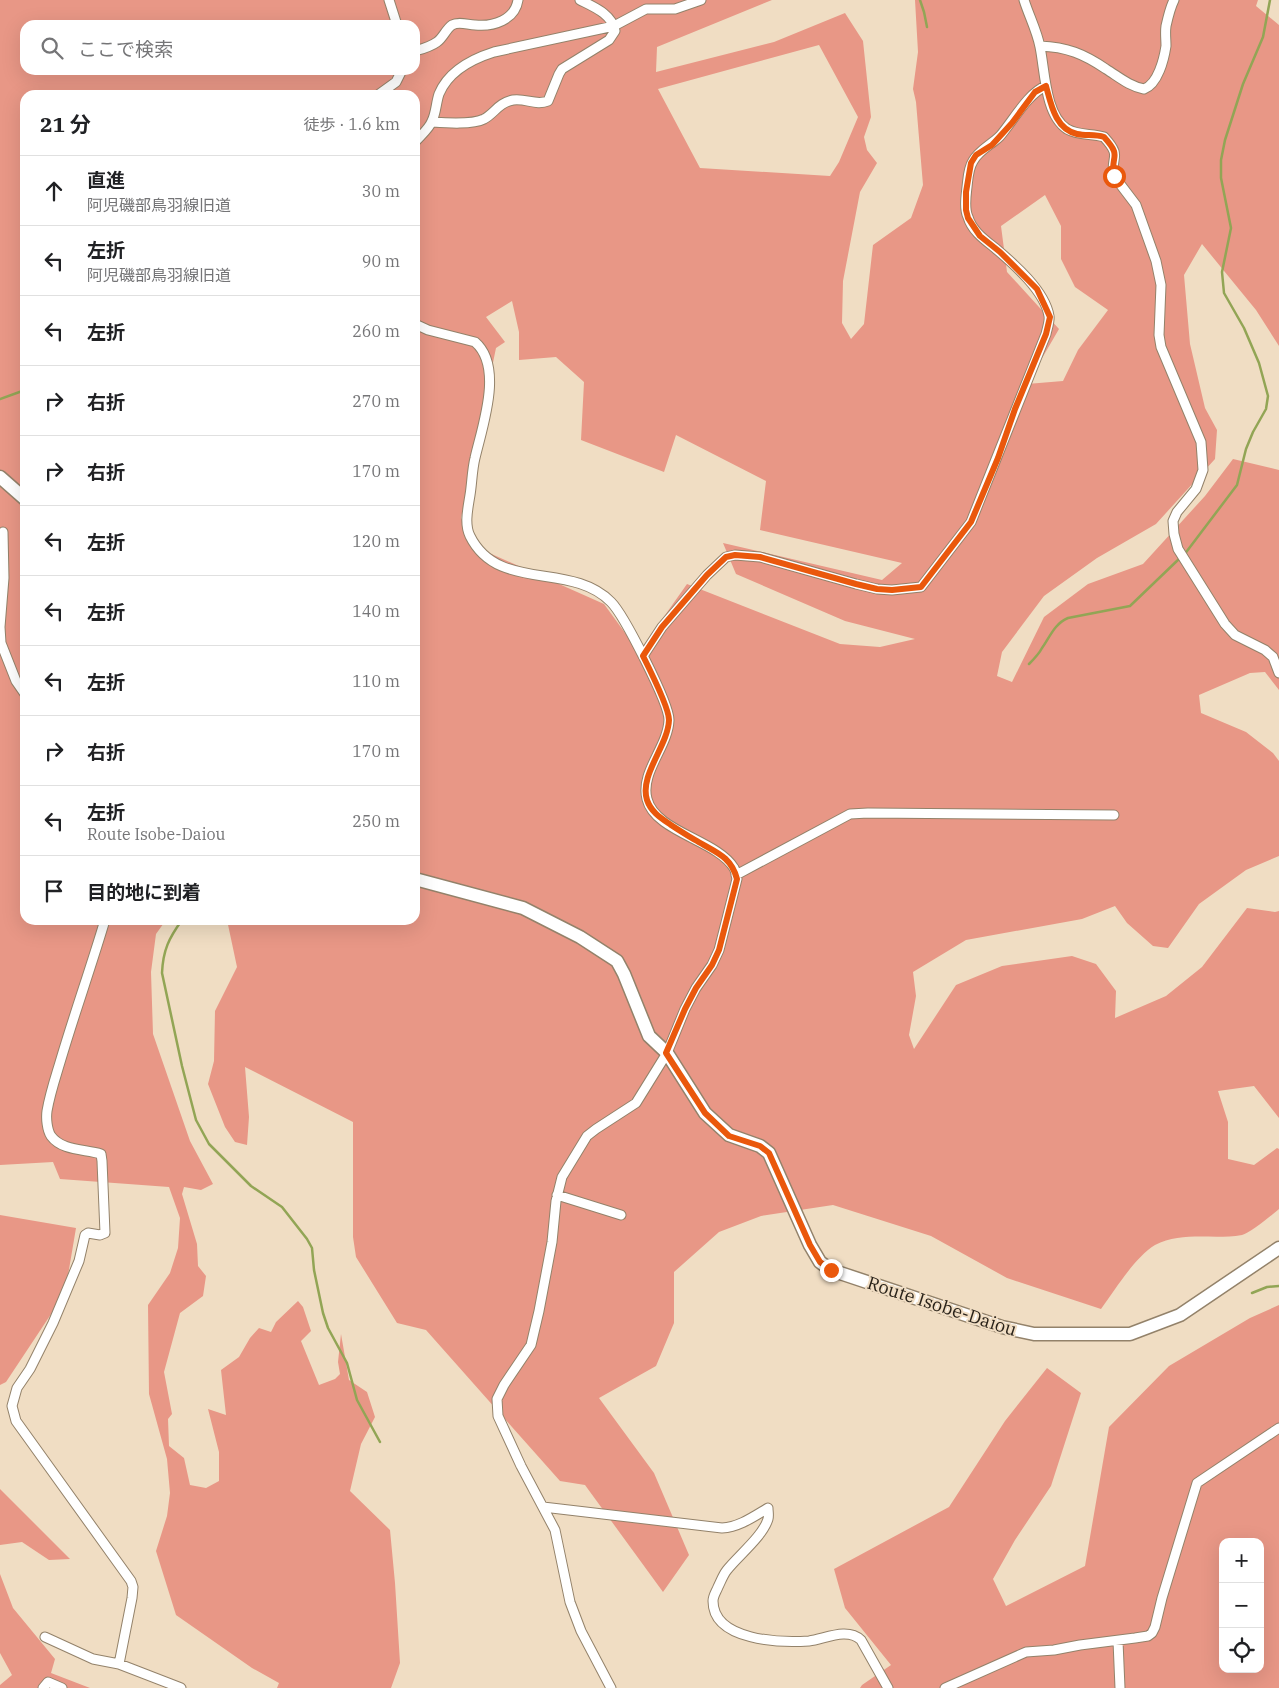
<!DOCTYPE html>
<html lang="ja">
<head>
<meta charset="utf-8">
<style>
	body { margin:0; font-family:"IBM Plex Serif","Noto Sans JP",serif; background:#f6f6f6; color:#202124 }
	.controls { position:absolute; right:15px; bottom:15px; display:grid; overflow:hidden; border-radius:10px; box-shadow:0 5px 20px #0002 }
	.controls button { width:45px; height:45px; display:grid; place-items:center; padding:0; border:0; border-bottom:1px solid #e0e0e0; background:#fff; color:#202124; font:25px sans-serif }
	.stop { position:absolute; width:15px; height:15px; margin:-11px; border:4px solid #ea580c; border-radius:50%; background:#fff }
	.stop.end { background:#ea580c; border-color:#fff; box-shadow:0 1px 5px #0008 }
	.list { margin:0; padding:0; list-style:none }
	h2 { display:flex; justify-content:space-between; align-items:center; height:65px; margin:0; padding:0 20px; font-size:21px }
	h2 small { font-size:16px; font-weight:400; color:#757577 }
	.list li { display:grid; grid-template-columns:32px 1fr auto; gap:15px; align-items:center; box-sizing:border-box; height:70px; padding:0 20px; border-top:1px solid #e0e0e0 }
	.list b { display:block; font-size:19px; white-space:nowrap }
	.list p { margin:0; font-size:16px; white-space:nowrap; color:#757577 }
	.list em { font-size:16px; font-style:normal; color:#757577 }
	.icon { flex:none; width:28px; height:28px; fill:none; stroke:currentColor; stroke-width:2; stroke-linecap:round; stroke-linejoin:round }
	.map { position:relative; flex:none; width:1279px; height:1688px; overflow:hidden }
	.search { position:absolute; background:#fff; box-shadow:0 5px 20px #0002; left:20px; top:20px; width:400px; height:55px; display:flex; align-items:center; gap:12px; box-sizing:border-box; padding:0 18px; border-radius:15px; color:#757577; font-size:19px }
	.panel { position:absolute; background:#fff; box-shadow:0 5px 20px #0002; left:20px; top:90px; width:400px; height:835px; border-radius:15px }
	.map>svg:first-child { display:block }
</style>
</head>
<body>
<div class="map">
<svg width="1279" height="1688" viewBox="0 0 1279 1688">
	<rect width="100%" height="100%" fill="#f0ddc3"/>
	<path fill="#e89786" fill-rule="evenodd" d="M 0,0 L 772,0 L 657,47 L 656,72 L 774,42 L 845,13 L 863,41 L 871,117 L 864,137 L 867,150 L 877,163 L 860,192 L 843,281 L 842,323 L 851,339 L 864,324 L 873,245 L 911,218 L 923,185 L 916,102 L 913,89 L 918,52 L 915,0 L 1258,0 L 1256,6 L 1279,25 L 1279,346 L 1256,310 L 1202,244 L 1184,275 L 1190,344 L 1205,408 L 1217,430 L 1215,459 L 1156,524 L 1097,558 L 1044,596 L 1002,652 L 997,676 L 1012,682 L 1044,617 L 1088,584 L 1143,564 L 1205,496 L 1233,459 L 1279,470 L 1279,690 L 1265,672 L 1250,673 L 1199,695 L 1201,713 L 1246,732 L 1273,753 L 1279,761 L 1279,856 L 1246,870 L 1199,904 L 1168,948 L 1153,946 L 1127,923 L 1115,906 L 1082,919 L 966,940 L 913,972 L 916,996 L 909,1035 L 914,1049 L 956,985 L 1002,966 L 1072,956 L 1096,964 L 1116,991 L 1115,1018 L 1166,996 L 1202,967 L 1247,908 L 1275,912 L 1279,911 L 1279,1118 L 1254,1086 L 1218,1091 L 1228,1122 L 1228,1159 L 1254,1165 L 1277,1148 L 1279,1149 L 1279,1209 C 1272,1215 1250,1233 1242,1235 C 1213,1240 1182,1231 1155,1245 C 1135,1257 1115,1290 1101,1309 L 1007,1278 L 931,1236 L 833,1205 L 761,1216 L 719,1232 L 674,1272 L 674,1323 L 656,1366 L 599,1398 L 654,1473 L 689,1555 L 663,1592 L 585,1485 L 560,1481 L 426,1330 L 397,1323 L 356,1257 L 353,1237 L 353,1122 L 245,1067 L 249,1117 L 247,1145 L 235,1142 L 225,1127 L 208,1084 L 214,1061 L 215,1011 L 237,967 L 227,920 L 415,920 L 415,95 L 25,95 L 25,920 L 166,920 L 156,934 L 151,972 L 153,1034 L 190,1141 L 213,1184 L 201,1190 L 184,1187 L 182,1194 L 197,1244 L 198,1266 L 206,1276 L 203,1296 L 180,1313 L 164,1372 L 172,1414 L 168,1419 L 169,1446 L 184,1458 L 190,1485 L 206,1488 L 219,1481 L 219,1452 L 208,1409 L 226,1415 L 221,1370 L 239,1357 L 250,1338 L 259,1328 L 271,1332 L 276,1322 L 298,1301 L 303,1307 L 311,1331 L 301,1341 L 319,1385 L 335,1379 L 340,1374 L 338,1362 L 341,1334 L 349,1380 L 367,1392 L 375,1417 L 361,1444 L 350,1491 L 390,1530 L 395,1583 L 400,1663 L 391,1688 L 277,1688 L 279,1683 L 252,1668 L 176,1615 L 156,1551 L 167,1516 L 170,1493 L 167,1459 L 149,1394 L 148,1305 L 170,1273 L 178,1248 L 180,1218 L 169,1187 L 60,1179 L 53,1162 L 0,1165 ZM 25,25 L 415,25 L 415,70 L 25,70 ZM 819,45 L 858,117 L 839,162 L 830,176 L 700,168 L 658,89 ZM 1045,195 L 1061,226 L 1061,259 L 1075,287 L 1108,310 L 1078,350 L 1063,381 L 1027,384 L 1059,329 L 1007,272 L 1001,226 ZM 512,301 L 519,332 L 519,360 L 556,357 L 584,382 L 581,440 L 664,472 L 676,435 L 766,481 L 760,530 L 902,563 L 882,580 L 723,543 L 736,574 L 845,621 L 915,639 L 880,647 L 840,644 L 687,584 L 639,652 L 604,604 L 478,548 L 461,518 L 496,348 L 505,342 L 486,317 Z
		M 0,1215 L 76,1228 L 65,1293 L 6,1382 L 0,1385 Z
		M 1279,1305 L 1279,1688 L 860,1688 L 862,1685 L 891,1665 L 845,1608 L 834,1569 L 949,1507 L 1005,1421 L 1047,1368 L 1081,1393 L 1051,1486 L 1015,1540 L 993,1579 L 1006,1606 L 1085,1566 L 1109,1427 L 1169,1366 L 1250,1318 ZM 1223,1542 L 1260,1542 L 1260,1669 L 1223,1669 Z
		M 0,1489 L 70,1559 L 49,1560 L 22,1542 L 0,1545 Z
		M 0,1574 L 13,1608 L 55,1659 L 51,1673 L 90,1688 L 0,1688 L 0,1685 L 12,1675 L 0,1653 Z"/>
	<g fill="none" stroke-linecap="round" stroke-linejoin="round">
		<path stroke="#92a555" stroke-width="2.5" d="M 920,0 L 924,12 L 927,27
			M 0,399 L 25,390
			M 1184,555 L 1237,485 L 1246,449 L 1253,432 L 1266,409 L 1268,396 L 1259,363 L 1244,328 L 1224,293 L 1222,272 L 1231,228 L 1221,178 L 1221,160 L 1225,140 L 1243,84 L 1263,37 L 1270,0
			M 1029,664 C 1034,659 1039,654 1042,648 C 1050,637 1054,624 1068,618 L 1130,606 L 1180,558
			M 182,920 C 169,938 163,950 162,973 L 182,1066 L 196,1120 L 209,1144 L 251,1186 L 282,1207 L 307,1239 L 312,1248 L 314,1270 L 323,1313 L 328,1328 L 347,1363 L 357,1400 L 380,1442
			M 1252,1293 L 1267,1287 L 1279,1286"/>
		<g stroke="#93826a" stroke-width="11">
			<path id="street" d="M 389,0 L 397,25
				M 1024,0 C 1029,16 1037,31 1040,47 C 1045,71 1045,115 1067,129 C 1079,136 1092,133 1104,137 C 1123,158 1110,155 1114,176 L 1136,205 L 1156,261 L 1161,285 L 1159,335 L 1161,347 L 1201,442 L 1203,470 L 1196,489 L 1177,512 L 1173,521 L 1174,534 L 1178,549 L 1225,624 L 1235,635 L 1265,650 L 1273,657 L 1279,673
				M 1040,46 C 1067,47 1084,54 1106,69 C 1119,77 1129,86 1144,89 C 1158,84 1164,59 1166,46 C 1166,39 1165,33 1166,26 C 1168,17 1170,8 1174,0
				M 415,51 C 422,49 430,47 437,42 C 443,38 446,29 452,25 C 459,21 468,25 475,25 C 493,27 515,20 518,0
				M 378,95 L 396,82 L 402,70
				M 432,122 C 446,123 472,125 484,119 C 495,113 498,103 513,100 C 526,98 536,106 548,101 L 559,74 L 562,69 L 609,40 L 615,31 C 612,14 594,7 580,0
				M 415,142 C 420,136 429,129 432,121 C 436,113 436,103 439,94 C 448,72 472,59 494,52 L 614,26 L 646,9 L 675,9 L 701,0
				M 415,324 L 428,330 L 475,342 C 504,367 482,427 475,458 C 472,470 472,483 470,495 C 468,508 464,524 470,536 C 498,593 571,561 611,602 C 624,615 669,703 669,720 C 668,747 640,772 647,799 C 655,832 717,840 734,868 C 736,871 736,875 737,879 L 719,950 L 712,965 L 696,988 L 685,1009 L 667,1053 L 636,1103 L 596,1129 L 587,1136 L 562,1177 L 556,1201 L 552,1242 L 539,1311 L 531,1345 L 504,1385 L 497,1399 L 498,1416 L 521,1466 L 555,1530 L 570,1602 L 581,1631 L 611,1688
				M 3,532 L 4,578 L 0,627 L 1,643 L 16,681 L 25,694
				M 643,656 L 662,627 L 707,575 L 726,557 L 735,555 L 760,557 L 856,584 L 877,589 L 892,590 L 921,587 L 971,522 L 1046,334 C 1047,329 1050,321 1049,316 C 1045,291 1014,264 995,248 C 985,240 972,231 968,217 C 964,209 966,196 967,187 C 968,179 968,169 973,161 C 979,150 991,145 1000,136 C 1013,121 1028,93 1046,86
				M 736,875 L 850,814 L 868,813 L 1114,815
				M 105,920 C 91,967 75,1012 61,1059 C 56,1076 50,1093 47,1111 C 46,1118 47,1130 51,1136 C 62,1151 85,1149 101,1154 L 102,1161 L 105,1233 L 100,1235 L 88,1233 L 85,1235 L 79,1261 L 53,1323 L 30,1369 L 17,1388 L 12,1406 L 16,1421 L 131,1581 L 133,1587 L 132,1598 L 119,1664
				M 557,1195 L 621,1215
				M 543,1507 L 722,1528 C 739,1527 753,1517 768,1508 C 768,1512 769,1515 768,1519 C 763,1536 738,1556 727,1570 C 723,1575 721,1581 718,1587 C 716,1592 713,1596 713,1601 C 713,1641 781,1643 809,1641 C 825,1639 847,1627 861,1640 L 888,1688
				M 45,1637 L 93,1659 L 119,1664 L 181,1688
				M 1118,1641 L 1120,1688
				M 43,1688 L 48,1682 L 62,1688
				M 945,1688 L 1026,1652 L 1054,1650 L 1080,1645 L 1135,1638 L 1148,1636 L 1152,1633 L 1155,1627 L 1162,1598 L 1197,1483 L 1279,1428"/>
		</g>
		<g stroke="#93826a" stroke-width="15">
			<path id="primary" d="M 0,477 L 25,499
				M 415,879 L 523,908 L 580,937 L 617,961 L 624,974 L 649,1036 L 667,1053 L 705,1113 L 729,1135 L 760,1146 L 769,1153 L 810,1245 L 820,1262 L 831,1270 L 1002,1327 L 1034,1334 L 1130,1334 L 1180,1315 L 1279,1248"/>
		</g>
		<use href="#street" stroke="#fff" stroke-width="9"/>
		<use href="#primary" stroke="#fff" stroke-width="12"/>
	</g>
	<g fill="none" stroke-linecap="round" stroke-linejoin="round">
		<path stroke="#ea580c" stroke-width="6" d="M 831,1270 L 820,1262 L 810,1245 L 769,1153 L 760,1146 L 729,1136 L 705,1113 L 666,1053 L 685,1009 L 696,988 L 712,965 L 719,950 L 737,879 C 731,856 715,852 697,841 C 688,836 679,830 671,825 C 661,818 651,812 647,800 C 639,775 668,746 669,720 C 669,708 649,668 643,656 L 662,627 L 707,575 L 726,557 L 735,555 L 760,557 L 856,584 L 877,589 L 892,590 L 921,587 L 971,522 L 998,458 L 1015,409 L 1046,334 L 1050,317 L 1037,289 L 1000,252 L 980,236 L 968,218 L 966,210 L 966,192 L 971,163 L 976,155 L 992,145 L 1012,123 L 1035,92 L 1046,86 C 1051,104 1055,129 1077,134 C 1086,136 1095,134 1104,137 C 1123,158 1110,154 1114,176"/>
	</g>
	<g text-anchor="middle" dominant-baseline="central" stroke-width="4" stroke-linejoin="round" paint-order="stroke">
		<g font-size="18" fill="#2a231a" stroke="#f0ddc3">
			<text transform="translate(942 1306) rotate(18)">Route Isobe-Daiou</text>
		</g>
	</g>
</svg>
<div class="controls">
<button>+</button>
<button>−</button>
<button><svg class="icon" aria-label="locate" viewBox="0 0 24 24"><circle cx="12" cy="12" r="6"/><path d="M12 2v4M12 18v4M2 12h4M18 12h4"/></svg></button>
</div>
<div class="stop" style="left:1114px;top:176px"></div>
<div class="stop end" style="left:831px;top:1270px"></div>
<div class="search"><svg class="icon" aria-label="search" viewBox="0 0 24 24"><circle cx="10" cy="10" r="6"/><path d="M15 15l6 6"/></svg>ここで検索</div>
<section class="panel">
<h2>21 分<small>徒歩 · 1.6 km</small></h2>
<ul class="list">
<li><svg class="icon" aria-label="ahead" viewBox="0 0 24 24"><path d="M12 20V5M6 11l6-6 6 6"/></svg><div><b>直進</b><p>阿児磯部鳥羽線旧道</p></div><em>30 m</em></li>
<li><svg class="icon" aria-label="left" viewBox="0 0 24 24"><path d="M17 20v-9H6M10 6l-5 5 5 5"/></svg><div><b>左折</b><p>阿児磯部鳥羽線旧道</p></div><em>90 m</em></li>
<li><svg class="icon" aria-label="left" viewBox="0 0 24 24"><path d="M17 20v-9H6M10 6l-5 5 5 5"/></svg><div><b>左折</b></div><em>260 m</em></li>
<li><svg class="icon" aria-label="right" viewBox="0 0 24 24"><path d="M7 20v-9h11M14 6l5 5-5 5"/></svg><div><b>右折</b></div><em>270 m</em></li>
<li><svg class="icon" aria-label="right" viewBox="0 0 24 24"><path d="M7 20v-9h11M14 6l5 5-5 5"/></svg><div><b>右折</b></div><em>170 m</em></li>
<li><svg class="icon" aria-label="left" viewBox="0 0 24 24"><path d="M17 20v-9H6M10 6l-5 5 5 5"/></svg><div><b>左折</b></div><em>120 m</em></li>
<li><svg class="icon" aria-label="left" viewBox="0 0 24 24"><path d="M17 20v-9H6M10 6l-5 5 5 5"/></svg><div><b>左折</b></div><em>140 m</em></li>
<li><svg class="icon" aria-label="left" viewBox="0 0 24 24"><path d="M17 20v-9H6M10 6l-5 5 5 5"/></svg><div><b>左折</b></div><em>110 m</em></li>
<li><svg class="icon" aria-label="right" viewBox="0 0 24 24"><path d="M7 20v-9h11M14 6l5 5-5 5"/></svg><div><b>右折</b></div><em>170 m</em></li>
<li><svg class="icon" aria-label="left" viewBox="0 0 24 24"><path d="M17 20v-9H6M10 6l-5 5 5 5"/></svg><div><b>左折</b><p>Route Isobe-Daiou</p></div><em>250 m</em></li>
<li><svg class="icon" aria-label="arrive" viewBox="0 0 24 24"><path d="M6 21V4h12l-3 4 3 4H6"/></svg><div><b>目的地に到着</b></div></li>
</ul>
</section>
</div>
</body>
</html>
